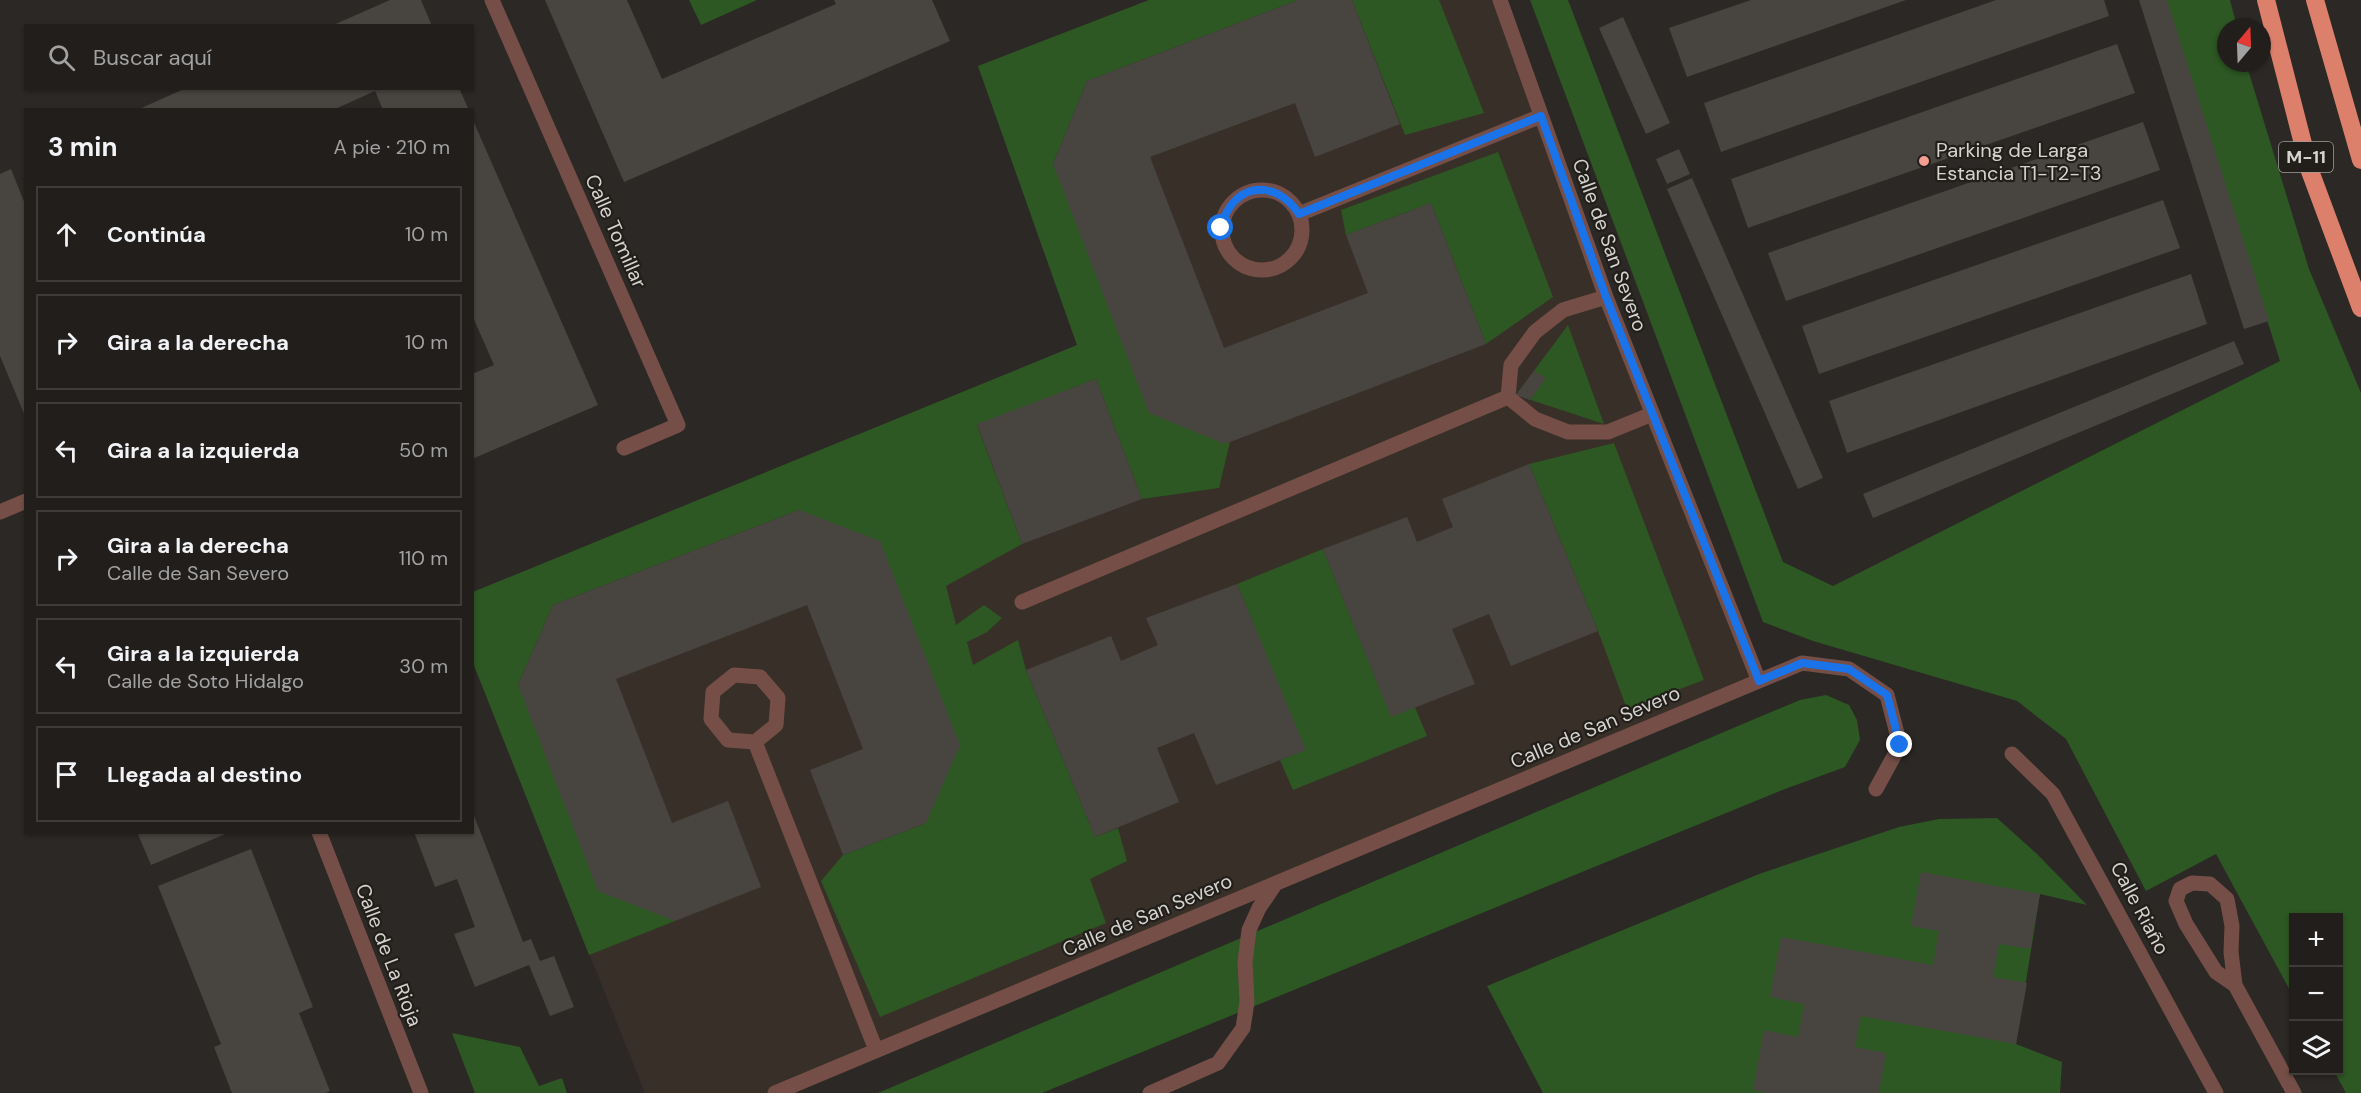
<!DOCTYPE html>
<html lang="es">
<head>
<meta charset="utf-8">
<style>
	body { margin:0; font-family:"DM Sans",sans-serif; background:#292725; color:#f1f3f6 }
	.controls { position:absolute; right:18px; bottom:18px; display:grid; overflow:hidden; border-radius:0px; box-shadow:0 2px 4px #0004 }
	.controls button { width:54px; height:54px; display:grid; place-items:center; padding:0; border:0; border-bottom:2px solid #3e3c3b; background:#211e1c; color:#f1f3f6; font:30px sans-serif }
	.compass { position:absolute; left:2217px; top:18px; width:54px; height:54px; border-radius:50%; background:#211e1c; box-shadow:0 2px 4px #0004; rotate:19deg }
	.stop { position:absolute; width:18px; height:18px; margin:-14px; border:4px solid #1a73e8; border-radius:50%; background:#fff }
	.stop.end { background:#1a73e8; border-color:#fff; box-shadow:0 2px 6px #0008 }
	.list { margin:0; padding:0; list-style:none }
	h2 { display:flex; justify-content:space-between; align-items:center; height:78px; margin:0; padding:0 24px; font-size:26px }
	h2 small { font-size:20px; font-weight:400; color:#a2a2a3 }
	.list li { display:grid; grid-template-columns:39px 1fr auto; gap:18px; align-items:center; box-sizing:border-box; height:96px; margin:0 12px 12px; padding:0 12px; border:2px solid #3e3c3b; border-radius:0px }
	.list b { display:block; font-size:22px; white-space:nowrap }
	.list p { margin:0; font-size:20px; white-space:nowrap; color:#a2a2a3 }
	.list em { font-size:20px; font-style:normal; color:#a2a2a3 }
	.icon { flex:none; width:33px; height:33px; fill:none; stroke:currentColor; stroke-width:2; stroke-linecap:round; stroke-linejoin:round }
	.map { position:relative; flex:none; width:2361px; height:1093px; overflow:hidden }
	.search { position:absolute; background:#211e1c; box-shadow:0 2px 4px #0004; left:24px; top:24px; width:450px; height:66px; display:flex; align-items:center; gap:15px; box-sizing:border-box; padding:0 21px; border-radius:0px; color:#a2a2a3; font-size:22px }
	.panel { position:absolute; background:#211e1c; box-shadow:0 2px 4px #0004; left:24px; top:108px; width:450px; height:726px; border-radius:0px }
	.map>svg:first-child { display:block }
</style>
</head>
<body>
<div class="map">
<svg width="2361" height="1093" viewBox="0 0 2361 1093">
	<rect width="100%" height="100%" fill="#2c2825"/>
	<path fill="#383028" d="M 1149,0 L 1500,0 L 1759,681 L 775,1093 L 645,1093 L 473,663 L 473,592 L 1077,345 L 978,66 Z"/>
	<path fill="#2d5723" d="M 689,0 L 757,0 L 701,25 Z
		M 1149,0 L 1298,0 L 1087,81 L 1053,164 L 1230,442 L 1219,488 L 1142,499 L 1096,379 L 977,425 L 1022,544 L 946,586 L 956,625 L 984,605 L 1002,618 L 987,632 L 967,642 L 973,665 L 1018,640 L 1026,670 L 1095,837 L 1118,828 L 1127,861 L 1090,879 L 1106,923 L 880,1017 L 821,881 L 843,855 L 926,823 L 799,510 L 553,605 L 518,685 L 675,921 L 589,955 L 473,663 L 473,592 L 1077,345 L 978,66 Z
		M 1352,0 L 1439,0 L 1484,113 L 1405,135 Z
		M 1530,0 L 1568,0 L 1783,562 L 1833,586 L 2280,361 L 2166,0 L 2230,0 L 2237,27 L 2226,27 L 2226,63 L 2246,63 L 2309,269 L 2361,393 L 2361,1093 L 2346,1093 L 2334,1071 L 2338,1070 L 2338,918 L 2294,918 L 2293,996 L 2216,854 L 2146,891 L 2066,739 L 2017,701 L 1813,641 L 1763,622 Z
		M 1498,152 L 1553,297 L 1486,344 L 1431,203 L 1346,235 L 1341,210 Z
		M 1568,325 L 1604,424 L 1516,395 Z
		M 1614,443 L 1704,680 L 1627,709 L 1598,631 L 1529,464 Z
		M 1323,549 L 1391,716 L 1415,707 L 1427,736 L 1293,790 L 1280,760 L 1305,750 L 1237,584 Z
		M 1826,695 L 1849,705 L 1857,720 L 1860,740 L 1845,767 L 1785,789 L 1042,1093 L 878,1093 L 1745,723 L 1800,700 Z
		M 1997,818 L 2037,854 L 2087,905 L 2040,894 L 2016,1044 L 2062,1062 L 2060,1093 L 1543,1093 L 1487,986 L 1759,874 L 1899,827 L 1939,819 Z
		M 452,1033 L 520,1047 L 539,1086 L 562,1078 L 567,1093 L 475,1093 Z"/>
	<path fill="#484440" d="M 390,0 L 421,0 L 432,26 L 331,26 Z
		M 545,0 L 627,0 L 662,79 L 836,4 L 834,0 L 932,0 L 950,41 L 624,182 Z
		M 1298,0 L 1352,0 L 1400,124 L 1315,157 L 1295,103 L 1150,157 L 1224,348 L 1368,293 L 1346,235 L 1431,203 L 1486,344 L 1225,444 L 1149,413 L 1053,164 L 1087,81 Z
		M 1751,0 L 1906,0 L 1687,77 L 1669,28 Z
		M 1996,0 L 2104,0 L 2109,16 L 1721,152 L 1704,103 Z
		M 2139,0 L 2167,0 L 2269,321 L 2244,329 Z
		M 1623,17 L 1670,123 L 1646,134 L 1599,28 Z
		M 2117,44 L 2135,93 L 1748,228 L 1731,179 Z
		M 186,88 L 459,88 L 469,110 L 383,110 L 375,91 L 333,110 L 137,110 Z
		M 472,118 L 598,405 L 472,459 L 472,374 L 494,365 L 472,315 Z
		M 2143,122 L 2160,170 L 1786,301 L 1768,253 Z
		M 1679,149 L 1690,174 L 1667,184 L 1656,159 Z
		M 11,169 L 25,204 L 25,416 L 0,356 L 0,174 Z
		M 1692,178 L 1823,478 L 1798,489 L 1667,189 Z
		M 2163,200 L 2180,248 L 1819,374 L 1802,326 Z
		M 2191,274 L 2207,324 L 1847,453 L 1829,401 Z
		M 2234,341 L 2244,364 L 1873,518 L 1863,494 Z
		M 1534,371 L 1546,378 L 1530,400 L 1516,395 Z
		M 1096,379 L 1142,499 L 1022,544 L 977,424 Z
		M 1529,464 L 1598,631 L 1511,666 L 1489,614 L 1452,629 L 1475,684 L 1391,717 L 1323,549 L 1407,517 L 1417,542 L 1453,527 L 1442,499 Z
		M 799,510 L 880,541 L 960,745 L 926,823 L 843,855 L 810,770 L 863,749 L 807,605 L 616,679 L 672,823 L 728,801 L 761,887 L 675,921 L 598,891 L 518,685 L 553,605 Z
		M 1237,584 L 1306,750 L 1216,785 L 1194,733 L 1157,748 L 1179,802 L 1095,837 L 1026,670 L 1111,636 L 1121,661 L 1158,645 L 1146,618 Z
		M 473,813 L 523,942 L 531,939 L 540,961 L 554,956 L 574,1007 L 550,1016 L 529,965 L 475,987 L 454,934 L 475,927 L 457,879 L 435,887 L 414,832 L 472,832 Z
		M 137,832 L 228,832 L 228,833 L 151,865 Z
		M 251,849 L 313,1007 L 299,1013 L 330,1091 L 325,1093 L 232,1093 L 214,1047 L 221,1044 L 158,886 Z
		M 1921,872 L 2040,894 L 2030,949 L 1999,944 L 1993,977 L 2027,983 L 2016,1044 L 1861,1016 L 1855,1047 L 1886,1053 L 1879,1093 L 1769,1093 L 1753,1090 L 1764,1030 L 1798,1037 L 1804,1004 L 1770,997 L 1781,937 L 1933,965 L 1939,931 L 1911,926 Z"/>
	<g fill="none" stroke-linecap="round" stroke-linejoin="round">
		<path stroke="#754f47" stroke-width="15" d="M 492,0 L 678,425 L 624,448
			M 1500,0 L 1606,297 L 1759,681
			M1222 230a40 40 0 1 1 80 0a40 40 0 1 1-80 0Z
			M 1299,214 L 1541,116
			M 1606,297 L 1563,310 L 1535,332 L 1511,365 L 1508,397 L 1535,419 L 1568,432 L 1608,432 L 1652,414
			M 0,512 L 26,501
			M 1022,602 L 1508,397
			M 734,675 L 760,677 L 778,698 L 776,725 L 755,742 L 728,740 L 711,719 L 713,692 Z
			M 755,742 L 876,1050
			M 2012,754 L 2053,794 L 2216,1093
			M 319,832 L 421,1093
			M 2235,985 L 2216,972 L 2186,924 L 2176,901 L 2180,889 L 2192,883 L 2210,884 L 2227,899 L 2232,926 L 2231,952 L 2235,985 L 2294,1093
			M 775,1093 L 1802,663 L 1849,669 L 1887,695 L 1900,745 L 1876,789
			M 1150,1093 L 1218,1063 L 1243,1028 L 1247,1002 L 1245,962 L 1249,930 L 1259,908 L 1276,883"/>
		<path stroke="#dc806c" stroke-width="18" d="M 2266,0 L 2310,171 L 2361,308
			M 2315,0 L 2361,160"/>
	</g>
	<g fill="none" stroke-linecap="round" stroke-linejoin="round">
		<path stroke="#1a73e8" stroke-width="8" d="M 1221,228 C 1231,184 1274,176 1299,214 L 1541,116 L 1606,297 L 1759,681 L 1802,663 L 1849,669 L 1887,695 L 1900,745"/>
	</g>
	<circle fill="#f59d90" stroke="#221f1b" stroke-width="2" cx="1924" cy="161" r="6"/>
	<g text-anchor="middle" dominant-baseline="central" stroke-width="4.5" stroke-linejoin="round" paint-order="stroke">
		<rect fill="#221f1b" stroke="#9f9d9a" stroke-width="1.5" x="2279" y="142" width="54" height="30" rx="4.5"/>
		<g font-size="18" font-weight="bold" fill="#d5d3d0">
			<text x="2306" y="157">M-11</text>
		</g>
		<g font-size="20" fill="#d5d3d0" stroke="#221f1b" text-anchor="start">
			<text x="1936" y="150">Parking de Larga<tspan x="1936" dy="23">Estancia T1-T2-T3</tspan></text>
		</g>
		<g font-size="20" fill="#d5d3d0" stroke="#221f1b">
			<text transform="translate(616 231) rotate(66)">Calle Tomillar</text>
			<text transform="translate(1610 245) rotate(70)">Calle de San Severo</text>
			<text transform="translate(1595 727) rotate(-23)">Calle de San Severo</text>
			<text transform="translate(2140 908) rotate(62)">Calle Riaño</text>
			<text transform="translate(1147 915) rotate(-23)">Calle de San Severo</text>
			<text transform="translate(389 955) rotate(69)">Calle de La Rioja</text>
		</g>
	</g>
</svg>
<div class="controls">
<button>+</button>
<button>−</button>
<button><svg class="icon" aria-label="layers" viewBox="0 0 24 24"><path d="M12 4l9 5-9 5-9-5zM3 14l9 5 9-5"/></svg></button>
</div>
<svg class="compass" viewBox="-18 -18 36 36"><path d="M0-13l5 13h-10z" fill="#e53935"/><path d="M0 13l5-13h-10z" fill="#a2a2a3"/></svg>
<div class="stop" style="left:1221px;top:228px"></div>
<div class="stop end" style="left:1900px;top:745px"></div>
<div class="search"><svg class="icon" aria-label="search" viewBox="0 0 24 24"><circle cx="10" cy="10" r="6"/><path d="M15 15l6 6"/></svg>Buscar aquí</div>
<section class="panel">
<h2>3 min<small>A pie · 210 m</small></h2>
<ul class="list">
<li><svg class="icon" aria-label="ahead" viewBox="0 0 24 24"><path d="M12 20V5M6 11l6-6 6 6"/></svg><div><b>Continúa</b></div><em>10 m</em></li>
<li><svg class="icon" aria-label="right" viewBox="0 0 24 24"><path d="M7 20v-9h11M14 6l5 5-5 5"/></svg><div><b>Gira a la derecha</b></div><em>10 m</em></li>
<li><svg class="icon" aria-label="left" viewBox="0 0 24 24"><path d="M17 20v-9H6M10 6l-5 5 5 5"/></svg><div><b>Gira a la izquierda</b></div><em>50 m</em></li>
<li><svg class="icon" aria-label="right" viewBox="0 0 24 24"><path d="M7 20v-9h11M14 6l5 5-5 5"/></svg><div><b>Gira a la derecha</b><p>Calle de San Severo</p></div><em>110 m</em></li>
<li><svg class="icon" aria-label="left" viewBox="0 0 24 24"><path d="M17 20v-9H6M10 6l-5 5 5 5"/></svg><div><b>Gira a la izquierda</b><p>Calle de Soto Hidalgo</p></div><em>30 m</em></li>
<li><svg class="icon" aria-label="arrive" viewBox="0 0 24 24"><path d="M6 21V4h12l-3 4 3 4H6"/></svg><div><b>Llegada al destino</b></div></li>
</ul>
</section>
</div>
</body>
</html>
